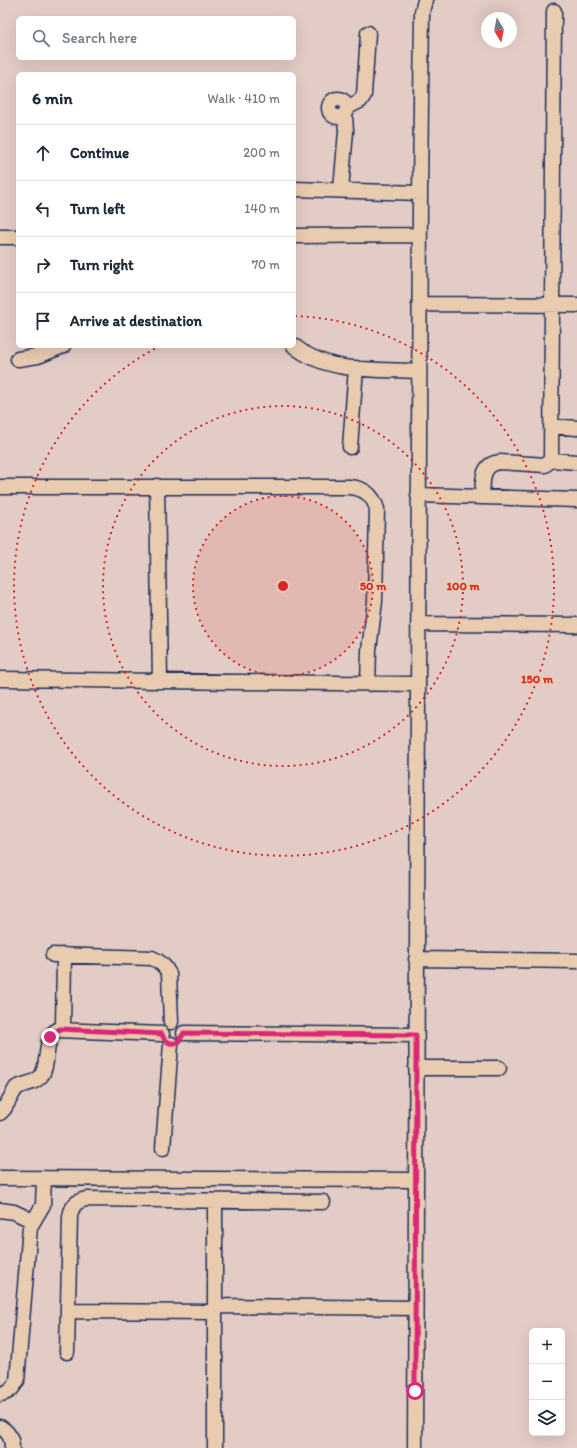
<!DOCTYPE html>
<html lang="en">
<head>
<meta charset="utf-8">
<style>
	body { margin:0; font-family:Itim,sans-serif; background:#f2f2f3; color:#1f2937 }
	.controls { position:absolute; right:12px; bottom:12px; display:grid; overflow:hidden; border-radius:6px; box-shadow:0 4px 16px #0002 }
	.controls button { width:36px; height:36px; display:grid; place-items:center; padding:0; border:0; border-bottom:1px solid #e0e1e3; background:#fff; color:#1f2937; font:20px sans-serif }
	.compass { position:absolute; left:481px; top:12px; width:36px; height:36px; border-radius:50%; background:#fff; box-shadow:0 4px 16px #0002; rotate:170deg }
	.stop { position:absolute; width:12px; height:12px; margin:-9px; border:3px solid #db2777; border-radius:50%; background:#fff }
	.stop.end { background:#db2777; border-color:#fff; box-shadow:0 1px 4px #0008 }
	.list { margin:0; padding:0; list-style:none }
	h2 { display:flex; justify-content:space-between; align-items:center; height:52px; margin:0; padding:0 16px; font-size:17px }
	h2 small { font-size:13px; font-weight:400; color:#747a83 }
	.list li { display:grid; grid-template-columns:26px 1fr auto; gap:12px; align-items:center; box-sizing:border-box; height:56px; padding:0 16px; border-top:1px solid #e0e1e3 }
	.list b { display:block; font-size:15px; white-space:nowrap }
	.list em { font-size:13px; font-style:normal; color:#747a83 }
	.icon { flex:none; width:22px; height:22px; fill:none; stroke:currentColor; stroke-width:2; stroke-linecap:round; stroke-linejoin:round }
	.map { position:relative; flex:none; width:577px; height:1448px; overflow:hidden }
	.search { position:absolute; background:#fff; box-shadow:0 4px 16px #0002; left:16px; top:16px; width:280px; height:44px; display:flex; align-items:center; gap:10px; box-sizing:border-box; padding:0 14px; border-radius:6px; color:#747a83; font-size:15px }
	.panel { position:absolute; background:#fff; box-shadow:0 4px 16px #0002; left:16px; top:72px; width:280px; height:276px; border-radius:6px }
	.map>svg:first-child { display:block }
</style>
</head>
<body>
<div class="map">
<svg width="577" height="1448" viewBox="0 0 577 1448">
	<rect width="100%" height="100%" fill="#e3ccc5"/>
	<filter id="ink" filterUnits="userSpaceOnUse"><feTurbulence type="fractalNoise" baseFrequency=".025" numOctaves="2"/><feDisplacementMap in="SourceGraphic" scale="8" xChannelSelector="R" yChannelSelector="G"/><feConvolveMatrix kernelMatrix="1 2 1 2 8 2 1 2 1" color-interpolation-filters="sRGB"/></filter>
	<g filter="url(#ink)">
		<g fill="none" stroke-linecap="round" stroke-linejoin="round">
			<g stroke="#1b2f5e" stroke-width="17">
				<path id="minor" d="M329 108a9 9 0 1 1 18 0a9 9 0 1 1-18 0Z
					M 348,107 L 360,101 L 364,95 L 368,33
					M 294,189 L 420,193
					M 341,190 L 346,131 L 345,115
					M 294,236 L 419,235
					M 0,237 L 18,237
					M 419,304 L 577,305
					M 294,346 C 328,374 377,369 419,371
					M 18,359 L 38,356 L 63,346
					M 551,426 L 577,428
					M 350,447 L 356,368
					M 551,460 L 577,462
					M 157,486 L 160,681
					M 0,487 L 349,487 C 364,488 373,495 377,509 L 375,601 L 369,650 L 368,684
					M 418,495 L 577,500
					M 482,497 C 483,481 481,463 501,462 L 545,465 L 551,460 L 554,11
					M 418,624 L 577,625
					M 0,679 L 417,684
					M 53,955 L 152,958 C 161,962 165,966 169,974 L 171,1022
					M 416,959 L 577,961
					M 63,1029 L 64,955
					M 184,1033 L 416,1035
					M 416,1068 L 499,1068
					M 0,1113 L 4,1109 L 16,1088 C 24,1083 35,1084 41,1076 C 50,1064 43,1038 57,1030 L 162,1034
					M 163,1148 L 171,1044
					M 0,1178 L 416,1180
					M 0,1210 L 14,1212 L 33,1221
					M 215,1306 L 415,1308
					M 68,1311 L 215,1312
					M 67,1352 L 70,1216 C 72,1205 77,1200 88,1199 L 323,1202
					M 0,1394 C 9,1393 13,1388 17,1381 L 30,1227 L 43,1205 L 44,1178
					M 0,1427 C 9,1432 12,1438 12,1448
					M 215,1448 L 215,1201
					M 415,1448 L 420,193 L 422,12 L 425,0"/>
			</g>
			<use href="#minor" stroke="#e9cbaf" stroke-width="14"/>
		</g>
	</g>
	<g fill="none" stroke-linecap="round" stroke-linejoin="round" filter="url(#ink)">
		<path stroke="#db2777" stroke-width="5" d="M 50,1037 L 54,1032 L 60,1029 L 162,1034 C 164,1042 171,1045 178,1042 L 184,1033 L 416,1035 L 415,1391"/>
	</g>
	<circle cx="283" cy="586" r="90" fill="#d62828" fill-opacity=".12"/>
	<g fill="none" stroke="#d62828" stroke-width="2" stroke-dasharray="2 4">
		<circle cx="283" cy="586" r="90"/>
		<circle cx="283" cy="586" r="180"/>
		<path d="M295 316A270 270 0 1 1 158 347"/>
	</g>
	<circle cx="283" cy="586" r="6" fill="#d62828" stroke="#e9cbaf" stroke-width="2"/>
	<g font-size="12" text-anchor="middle" font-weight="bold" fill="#d62828" stroke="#e9cbaf" stroke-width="3.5" stroke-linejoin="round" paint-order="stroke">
		<text x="373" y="590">50 m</text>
		<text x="463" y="590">100 m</text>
		<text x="537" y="683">150 m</text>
	</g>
</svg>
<div class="controls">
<button>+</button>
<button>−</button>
<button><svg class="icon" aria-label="layers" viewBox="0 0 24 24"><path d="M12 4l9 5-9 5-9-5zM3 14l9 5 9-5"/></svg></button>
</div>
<svg class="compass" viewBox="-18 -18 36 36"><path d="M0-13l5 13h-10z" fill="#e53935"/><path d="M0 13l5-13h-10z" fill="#747a83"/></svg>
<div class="stop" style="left:415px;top:1391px"></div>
<div class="stop end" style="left:50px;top:1037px"></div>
<div class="search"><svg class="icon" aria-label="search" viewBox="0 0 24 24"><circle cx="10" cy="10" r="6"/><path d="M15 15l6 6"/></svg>Search here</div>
<section class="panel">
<h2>6 min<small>Walk · 410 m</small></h2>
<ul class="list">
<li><svg class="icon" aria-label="ahead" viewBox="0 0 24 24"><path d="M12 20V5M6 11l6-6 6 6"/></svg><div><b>Continue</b></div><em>200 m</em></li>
<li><svg class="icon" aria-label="left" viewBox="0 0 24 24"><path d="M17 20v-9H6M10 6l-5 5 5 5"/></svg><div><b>Turn left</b></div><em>140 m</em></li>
<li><svg class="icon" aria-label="right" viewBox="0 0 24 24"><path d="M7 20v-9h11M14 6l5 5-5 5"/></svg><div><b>Turn right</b></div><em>70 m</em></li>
<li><svg class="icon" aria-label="arrive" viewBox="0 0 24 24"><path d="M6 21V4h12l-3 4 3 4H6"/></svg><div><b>Arrive at destination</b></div></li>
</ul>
</section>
</div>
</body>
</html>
